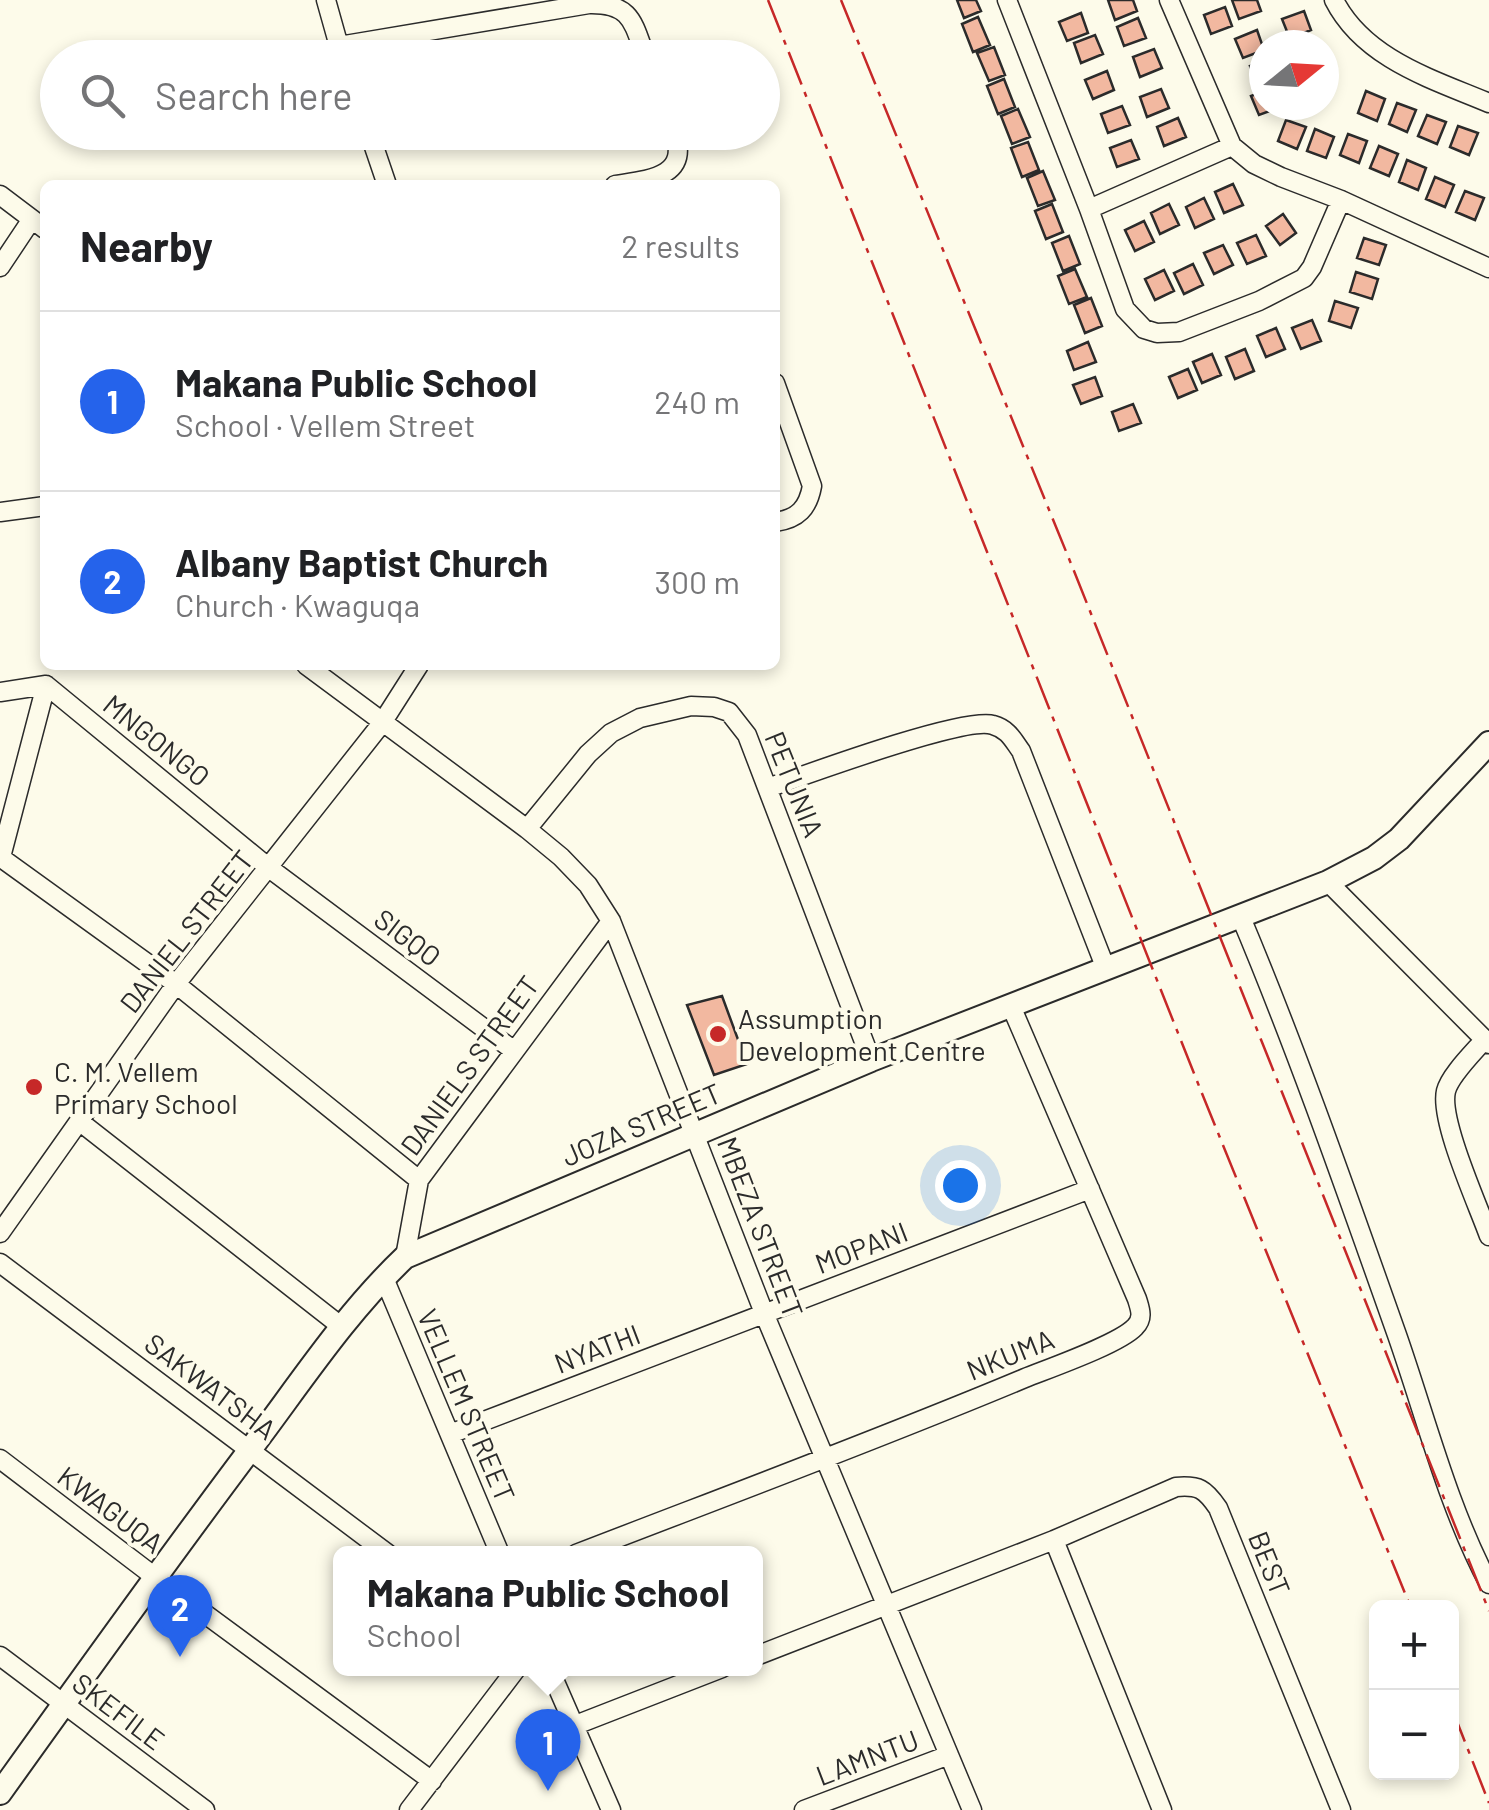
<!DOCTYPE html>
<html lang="en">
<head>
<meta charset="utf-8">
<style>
	body { margin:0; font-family:Barlow,sans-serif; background:#f6f6f6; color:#202124 }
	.controls { position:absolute; right:30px; bottom:30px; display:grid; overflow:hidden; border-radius:15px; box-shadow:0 5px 15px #0003 }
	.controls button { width:90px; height:90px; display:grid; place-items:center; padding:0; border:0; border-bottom:2px solid #e0e0e0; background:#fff; color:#202124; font:50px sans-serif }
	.compass { position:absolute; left:1249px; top:30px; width:90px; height:90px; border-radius:50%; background:#fff; box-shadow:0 5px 15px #0003; rotate:72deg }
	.you { position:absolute; left:960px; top:1185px; width:35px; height:35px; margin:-25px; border:8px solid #fff; border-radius:50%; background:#1a73e8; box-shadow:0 0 0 15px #1a73e833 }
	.badge { display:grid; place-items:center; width:65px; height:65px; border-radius:50%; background:#2563eb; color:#fff; font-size:32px; font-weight:700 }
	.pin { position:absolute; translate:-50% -82px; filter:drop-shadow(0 2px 5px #0008) }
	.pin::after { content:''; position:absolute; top:52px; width:35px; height:30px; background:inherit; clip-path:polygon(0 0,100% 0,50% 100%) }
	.popup { position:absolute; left:333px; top:1546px; width:430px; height:130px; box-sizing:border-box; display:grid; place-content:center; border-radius:15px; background:#fff; filter:drop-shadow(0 2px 8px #0005); font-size:32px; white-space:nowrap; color:#757577 }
	.popup b { font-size:38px; color:#202124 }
	.popup::after { content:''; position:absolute; left:50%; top:100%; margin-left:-20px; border:20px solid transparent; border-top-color:#fff }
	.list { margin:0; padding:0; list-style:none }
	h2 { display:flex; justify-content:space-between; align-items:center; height:130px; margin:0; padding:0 40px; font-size:42px }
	h2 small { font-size:32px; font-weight:400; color:#757577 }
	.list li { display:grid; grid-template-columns:65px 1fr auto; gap:30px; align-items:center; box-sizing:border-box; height:180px; padding:0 40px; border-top:2px solid #e0e0e0 }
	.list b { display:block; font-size:38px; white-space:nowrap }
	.list p { margin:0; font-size:32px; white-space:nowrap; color:#757577 }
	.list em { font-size:32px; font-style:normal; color:#757577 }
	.icon { flex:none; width:55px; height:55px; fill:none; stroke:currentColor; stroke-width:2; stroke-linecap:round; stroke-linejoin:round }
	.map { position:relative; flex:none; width:1489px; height:1810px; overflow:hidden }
	.search { position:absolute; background:#fff; box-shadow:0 5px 15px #0003; left:40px; top:40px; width:740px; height:110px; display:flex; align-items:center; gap:25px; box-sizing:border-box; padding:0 35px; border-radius:55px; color:#757577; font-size:38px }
	.panel { position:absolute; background:#fff; box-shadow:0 5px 15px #0003; left:40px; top:180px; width:740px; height:490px; border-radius:15px }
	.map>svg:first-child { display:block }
</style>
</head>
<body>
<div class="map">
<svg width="1489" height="1810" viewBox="0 0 1489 1810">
	<rect width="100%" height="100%" fill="#fdfbea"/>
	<path fill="#f2b8a0" stroke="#2b2b2b" stroke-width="2.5" d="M 957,0 L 976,0 L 981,11 L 964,18 Z
		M 1108,0 L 1133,0 L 1137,11 L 1115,20 Z
		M 1232,0 L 1257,0 L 1261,11 L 1239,19 Z
		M 1225,7 L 1232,26 L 1211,34 L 1204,15 Z
		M 1304,11 L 1311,30 L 1290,39 L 1282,19 Z
		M 1081,13 L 1088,33 L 1067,41 L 1059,22 Z
		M 978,17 L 990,45 L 973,52 L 962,24 Z
		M 1138,18 L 1146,38 L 1124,46 L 1117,27 Z
		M 1257,30 L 1264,50 L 1243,58 L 1235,39 Z
		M 1095,35 L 1103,54 L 1081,63 L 1074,43 Z
		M 994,47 L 1005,75 L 989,81 L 977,53 Z
		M 1154,49 L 1162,68 L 1140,77 L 1133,57 Z
		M 1264,61 L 1264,83 L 1258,86 L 1250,66 Z
		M 1107,71 L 1114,90 L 1093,99 L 1085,80 Z
		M 1004,79 L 1015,107 L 998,114 L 987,86 Z
		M 1161,89 L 1169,108 L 1147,117 L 1140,97 Z
		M 1264,91 L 1264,105 L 1280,107 L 1259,115 L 1251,96 Z
		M 1366,91 L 1385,99 L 1377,121 L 1358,113 Z
		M 1397,103 L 1416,110 L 1407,132 L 1389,124 Z
		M 1122,106 L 1130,125 L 1108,133 L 1101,114 Z
		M 1018,109 L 1030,137 L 1012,144 L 1001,116 Z
		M 1427,115 L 1446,122 L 1437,144 L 1418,136 Z
		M 1178,118 L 1186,137 L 1164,146 L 1157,127 Z
		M 1286,120 L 1306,127 L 1297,149 L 1278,141 Z
		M 1458,126 L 1478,133 L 1469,155 L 1450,147 Z
		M 1315,129 L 1334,137 L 1326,158 L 1307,151 Z
		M 1348,134 L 1367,141 L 1359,163 L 1340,155 Z
		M 1131,140 L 1139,159 L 1117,167 L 1110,148 Z
		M 1028,142 L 1039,170 L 1022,177 L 1011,148 Z
		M 1379,146 L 1398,154 L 1389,176 L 1370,168 Z
		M 1407,160 L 1426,168 L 1418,190 L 1399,182 Z
		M 1043,171 L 1055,200 L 1038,206 L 1027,178 Z
		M 1435,177 L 1454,185 L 1445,207 L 1426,199 Z
		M 1233,184 L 1243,205 L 1224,213 L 1215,192 Z
		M 1465,191 L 1484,198 L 1475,220 L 1456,212 Z
		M 1204,198 L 1214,219 L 1195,228 L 1186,207 Z
		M 1052,204 L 1063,232 L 1046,239 L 1035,211 Z
		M 1169,204 L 1179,225 L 1160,234 L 1151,213 Z
		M 1283,214 L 1296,233 L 1280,245 L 1266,226 Z
		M 1144,221 L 1154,242 L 1135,251 L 1125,230 Z
		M 1256,235 L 1266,256 L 1247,264 L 1237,243 Z
		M 1069,236 L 1080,264 L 1063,271 L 1052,243 Z
		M 1364,238 L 1386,245 L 1379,265 L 1357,258 Z
		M 1223,245 L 1233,265 L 1214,274 L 1204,253 Z
		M 1193,264 L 1203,285 L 1184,294 L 1174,273 Z
		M 1075,269 L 1087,297 L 1069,304 L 1058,276 Z
		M 1164,270 L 1174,291 L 1155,300 L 1145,279 Z
		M 1356,272 L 1378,279 L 1372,299 L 1350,292 Z
		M 1091,298 L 1102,326 L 1085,333 L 1074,305 Z
		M 1335,301 L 1358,308 L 1351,328 L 1329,321 Z
		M 1312,320 L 1321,341 L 1301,349 L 1292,328 Z
		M 1276,328 L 1285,349 L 1266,357 L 1257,336 Z
		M 1088,342 L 1096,362 L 1074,370 L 1067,351 Z
		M 1245,349 L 1254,371 L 1235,379 L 1226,357 Z
		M 1212,354 L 1221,375 L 1202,383 L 1193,362 Z
		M 1188,369 L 1197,390 L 1178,398 L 1169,377 Z
		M 1095,377 L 1102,396 L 1081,404 L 1073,385 Z
		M 1133,404 L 1141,423 L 1119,431 L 1112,412 Z
		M 722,996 L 747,1064 L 714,1075 L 687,1005 Z"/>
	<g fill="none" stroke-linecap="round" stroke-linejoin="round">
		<g stroke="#2b2b2b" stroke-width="21">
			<path id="minor" d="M 326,0 L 342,57
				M 1007,0 L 1089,209 L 1125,309 L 1144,329 L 1157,333 L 1179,332 L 1259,301 L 1304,278 L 1312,267 L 1341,200
				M 1169,0 L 1232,146 L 1254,164 L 1281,177 L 1341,200 L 1489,268
				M 1334,0 C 1364,59 1432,79 1489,103
				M 339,46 L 589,4 C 632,3 633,23 646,58
				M 369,132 L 387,185
				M 615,185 C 647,180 691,178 674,132
				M 0,195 L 45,229
				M 1089,209 L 1232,146
				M 0,267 L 32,219
				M 775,383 L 812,486 C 808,508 798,519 775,522
				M 0,512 L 45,506
				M 306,665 L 527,829 L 561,857 L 588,885 L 611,921 L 764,1313 L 972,1810
				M 0,692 L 46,685 L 269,868 L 513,1050
				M 768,788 C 805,775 965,716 993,725 C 1008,729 1013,740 1021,751 L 1106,969
				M 527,829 L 588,754 L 611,733 L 640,718 L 691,706 L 714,707 L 729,712 L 747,735 L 871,1060
				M 0,857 L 176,984 L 419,1180
				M 1,857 L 46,685
				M 1328,882 L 1489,1044
				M 1240,915 C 1298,1053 1347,1194 1397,1335 C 1426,1418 1448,1507 1489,1584
				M 1485,1039 C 1474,1052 1450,1075 1446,1091 C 1439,1120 1478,1205 1489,1236
				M 79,1121 L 342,1327
				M 0,1233 L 176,984 L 382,723 L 419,665
				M 405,1257 L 419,1180 L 611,921
				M 0,1263 L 388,1554
				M 384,1278 L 500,1554
				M 450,1434 L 1090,1189
				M 0,1459 L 155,1577 L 432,1781
				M 1054,1540 L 1162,1810
				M 576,1554 C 726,1496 877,1440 1025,1378 C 1050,1368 1119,1344 1135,1327 C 1144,1318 1140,1309 1137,1299 L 1011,1006
				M 0,1656 L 205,1810
				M 756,1656 L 1054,1540 L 1176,1487 C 1199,1485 1205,1489 1218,1508 L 1341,1810
				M 549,1668 L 611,1810
				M 573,1726 L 722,1668
				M 409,1810 L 517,1668
				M 804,1810 L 949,1755"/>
		</g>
		<g stroke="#2b2b2b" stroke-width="26">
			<path id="tertiary" d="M 0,1793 C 83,1677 166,1561 252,1447 C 301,1382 346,1313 405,1257 L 871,1060 L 1328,882 L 1374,858 L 1399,839 L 1489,743"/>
		</g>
		<use href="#minor" stroke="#fdfbea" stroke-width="18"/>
		<use href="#tertiary" stroke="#fdfbea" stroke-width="22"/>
		<path stroke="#c62828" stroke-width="2.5" stroke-dasharray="35 8 5 8" stroke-linecap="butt" d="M 768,0 L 1201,1091 L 1411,1608
			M 841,0 L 1074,571 L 1489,1611
			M 1452,1709 L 1489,1803"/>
	</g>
	<g fill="#c62828" stroke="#fdfbea" stroke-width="4">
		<circle cx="718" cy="1034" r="10"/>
		<circle cx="34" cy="1087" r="10"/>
	</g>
	<g text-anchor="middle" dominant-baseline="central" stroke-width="8" stroke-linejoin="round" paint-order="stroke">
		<g font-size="28" fill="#2b2b2b" stroke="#fdfbea">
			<text transform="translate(157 740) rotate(39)">MNGONGO</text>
			<text transform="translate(795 784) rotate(68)">PETUNIA</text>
			<text transform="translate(186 931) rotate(-52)">DANIEL STREET</text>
			<text transform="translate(408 937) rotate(37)">SIGQO</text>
			<text transform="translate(469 1065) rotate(-54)">DANIELS STREET</text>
			<text transform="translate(641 1124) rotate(-23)">JOZA STREET</text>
			<text transform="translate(761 1227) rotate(69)">MBEZA STREET</text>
			<text transform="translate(861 1247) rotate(-21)">MOPANI</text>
			<text transform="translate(597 1348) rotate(-21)">NYATHI</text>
			<text transform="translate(1010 1354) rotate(-22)">NKUMA</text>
			<text transform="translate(211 1386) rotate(37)">SAKWATSHA</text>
			<text transform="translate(467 1405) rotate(67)">VELLEM STREET</text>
			<text transform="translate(111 1509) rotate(37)">KWAGUQA</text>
			<text transform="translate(1270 1563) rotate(68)">BEST</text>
			<text transform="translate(119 1711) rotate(37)">SKEFILE</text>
			<text transform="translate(867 1757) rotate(-21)">LAMNTU</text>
		</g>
		<g font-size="28" fill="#2b2b2b" stroke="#fdfbea" text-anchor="start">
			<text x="738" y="1018">Assumption<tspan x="738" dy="32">Development Centre</tspan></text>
			<text x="54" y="1071">C. M. Vellem<tspan x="54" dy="32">Primary School</tspan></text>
		</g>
	</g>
</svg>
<div class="controls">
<button>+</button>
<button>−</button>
</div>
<svg class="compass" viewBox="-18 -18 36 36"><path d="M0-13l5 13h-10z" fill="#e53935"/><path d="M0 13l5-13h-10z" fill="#757577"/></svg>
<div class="you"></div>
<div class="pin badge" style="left:548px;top:1791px">1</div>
<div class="popup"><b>Makana Public School</b>School</div>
<div class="pin badge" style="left:180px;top:1657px">2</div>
<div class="search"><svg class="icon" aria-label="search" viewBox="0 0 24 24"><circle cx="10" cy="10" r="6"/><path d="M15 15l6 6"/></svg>Search here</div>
<section class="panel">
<h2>Nearby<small>2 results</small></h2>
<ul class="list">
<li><span class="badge">1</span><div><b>Makana Public School</b><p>School · Vellem Street</p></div><em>240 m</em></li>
<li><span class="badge">2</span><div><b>Albany Baptist Church</b><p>Church · Kwaguqa</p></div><em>300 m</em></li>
</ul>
</section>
</div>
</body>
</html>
